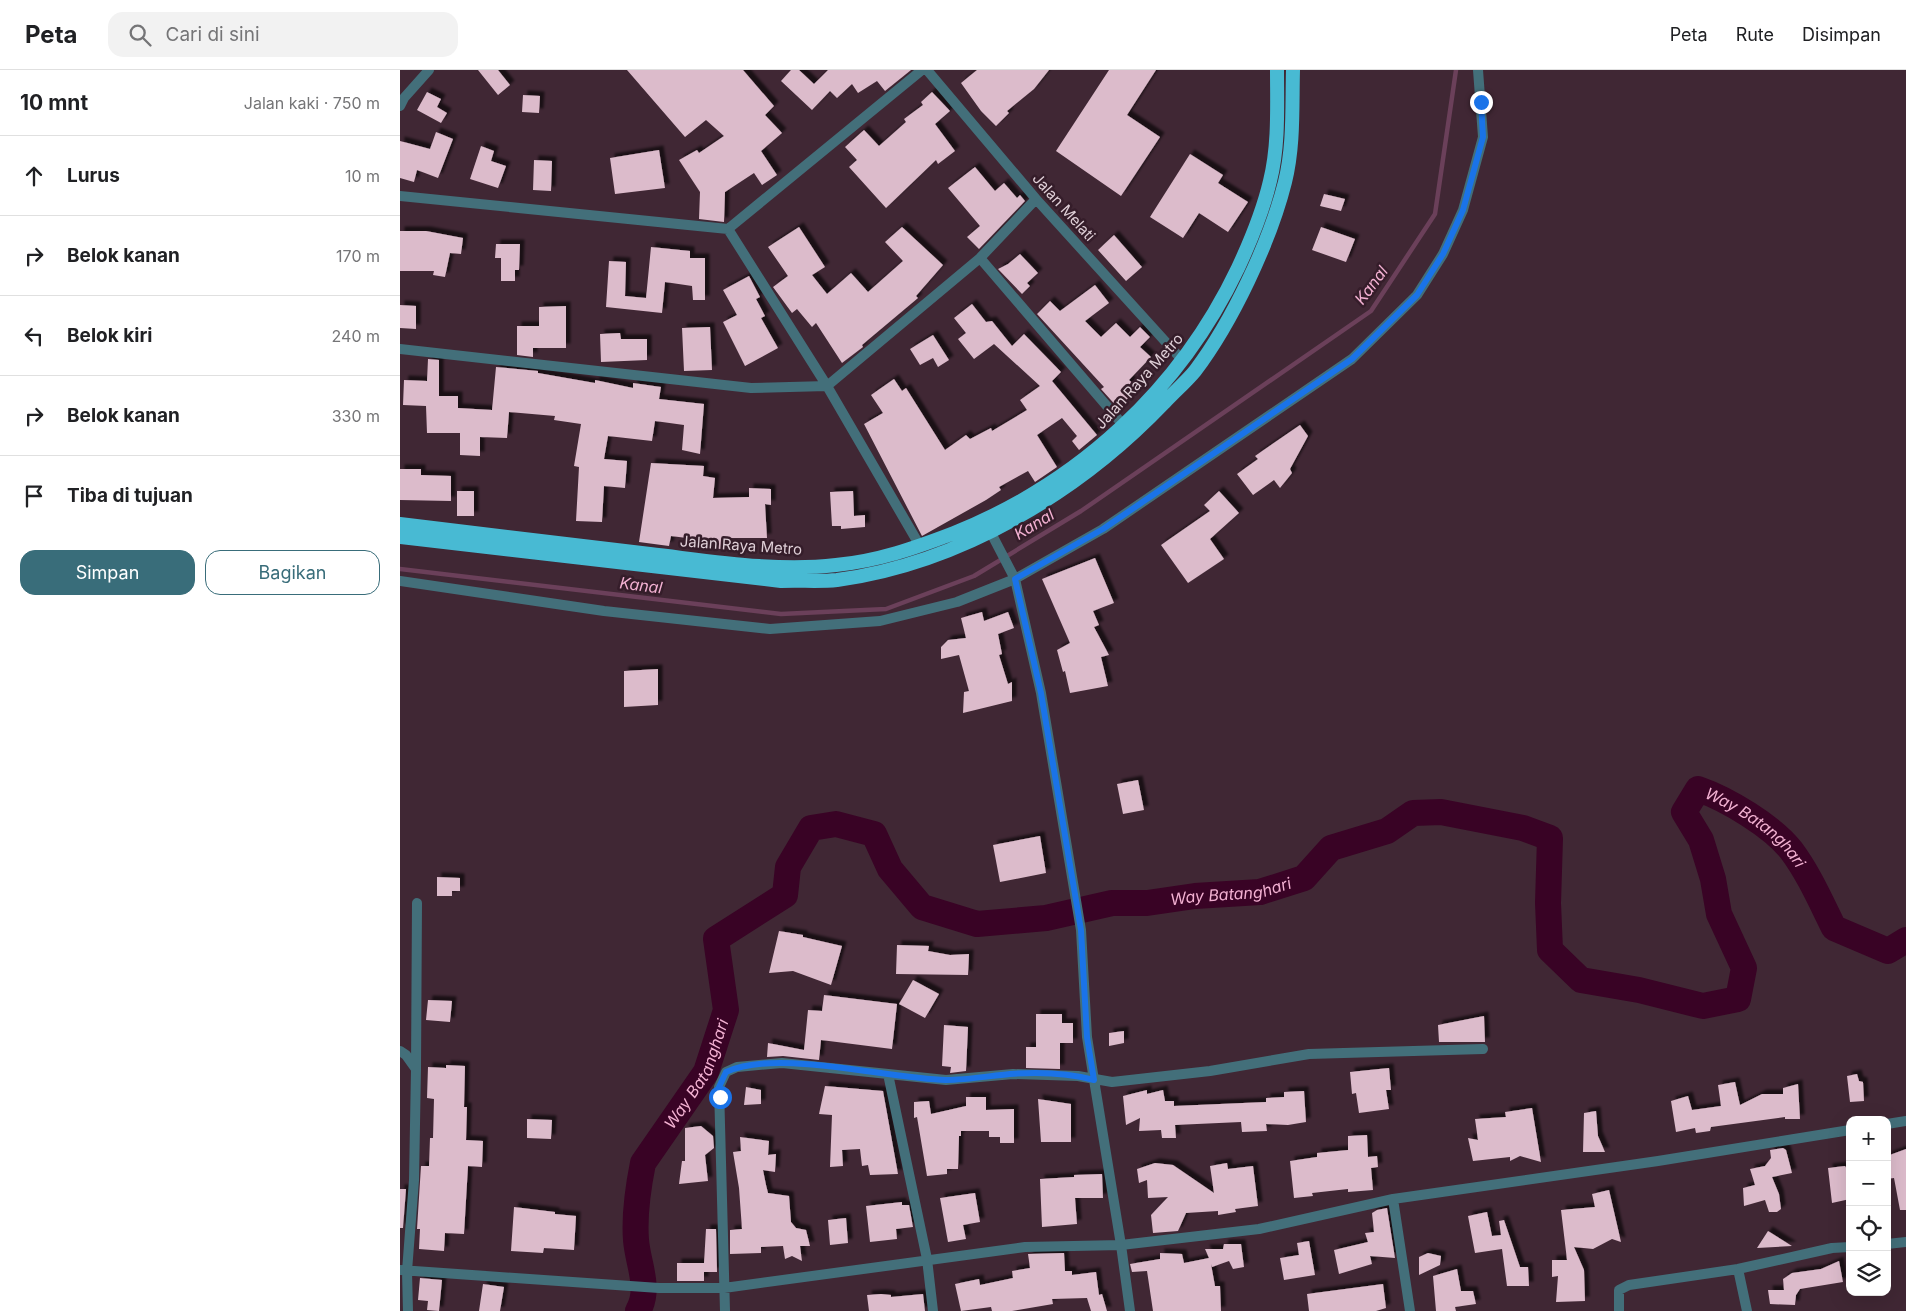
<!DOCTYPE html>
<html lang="id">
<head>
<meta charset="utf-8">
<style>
	body { margin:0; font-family:Inter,sans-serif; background:#f2f2f2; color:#202124 }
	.controls { position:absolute; right:15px; bottom:15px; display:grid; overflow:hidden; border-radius:10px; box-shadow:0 5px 20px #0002 }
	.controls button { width:45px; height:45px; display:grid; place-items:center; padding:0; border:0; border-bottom:1px solid #e0e0e0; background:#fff; color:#202124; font:25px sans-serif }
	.stop { position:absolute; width:15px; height:15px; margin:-11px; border:4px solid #1a73e8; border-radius:50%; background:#fff }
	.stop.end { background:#1a73e8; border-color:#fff; box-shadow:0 1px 5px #0008 }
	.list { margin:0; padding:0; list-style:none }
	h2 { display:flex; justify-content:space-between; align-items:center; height:65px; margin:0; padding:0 20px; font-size:21px }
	h2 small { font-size:16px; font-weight:400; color:#757577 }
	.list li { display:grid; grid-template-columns:32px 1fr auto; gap:15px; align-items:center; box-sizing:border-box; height:80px; padding:0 20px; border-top:1px solid #e0e0e0 }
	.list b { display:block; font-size:19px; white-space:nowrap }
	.list em { font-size:16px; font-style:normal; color:#757577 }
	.actions { display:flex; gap:10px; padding:15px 20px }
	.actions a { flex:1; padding:11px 0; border:1px solid #396d7a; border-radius:15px; text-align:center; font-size:18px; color:#396d7a }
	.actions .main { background:#396d7a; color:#fff }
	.icon { flex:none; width:28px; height:28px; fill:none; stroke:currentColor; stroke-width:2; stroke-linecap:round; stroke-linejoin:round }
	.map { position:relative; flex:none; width:1506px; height:1241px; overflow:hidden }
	header { display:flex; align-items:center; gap:30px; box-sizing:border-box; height:70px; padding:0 25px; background:#fff; border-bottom:1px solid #e0e0e0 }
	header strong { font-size:24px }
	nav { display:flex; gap:28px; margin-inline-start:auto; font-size:18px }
	.search { width:350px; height:45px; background:#f2f2f2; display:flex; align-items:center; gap:12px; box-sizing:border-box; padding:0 18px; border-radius:15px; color:#757577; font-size:19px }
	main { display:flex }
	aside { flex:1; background:#fff }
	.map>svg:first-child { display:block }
</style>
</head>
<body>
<header>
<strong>Peta</strong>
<div class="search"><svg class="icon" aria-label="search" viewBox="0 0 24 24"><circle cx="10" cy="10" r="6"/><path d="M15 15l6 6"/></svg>Cari di sini</div>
<nav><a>Peta</a><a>Rute</a><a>Disimpan</a></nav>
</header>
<main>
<aside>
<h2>10 mnt<small>Jalan kaki · 750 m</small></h2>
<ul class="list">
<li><svg class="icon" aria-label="ahead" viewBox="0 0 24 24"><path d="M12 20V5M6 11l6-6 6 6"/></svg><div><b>Lurus</b></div><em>10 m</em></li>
<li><svg class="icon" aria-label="right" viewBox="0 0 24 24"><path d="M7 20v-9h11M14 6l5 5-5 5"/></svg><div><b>Belok kanan</b></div><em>170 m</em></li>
<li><svg class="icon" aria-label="left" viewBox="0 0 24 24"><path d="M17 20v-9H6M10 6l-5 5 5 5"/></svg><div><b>Belok kiri</b></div><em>240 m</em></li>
<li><svg class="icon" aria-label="right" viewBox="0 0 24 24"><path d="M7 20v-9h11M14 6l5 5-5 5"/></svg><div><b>Belok kanan</b></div><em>330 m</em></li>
<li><svg class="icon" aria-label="arrive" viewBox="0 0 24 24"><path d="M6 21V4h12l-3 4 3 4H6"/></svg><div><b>Tiba di tujuan</b></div></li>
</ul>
<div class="actions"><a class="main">Simpan</a><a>Bagikan</a></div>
</aside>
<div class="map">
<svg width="1506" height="1241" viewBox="0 0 1506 1241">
	<defs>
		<filter id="shadow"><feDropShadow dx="4.5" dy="-4.5" stdDeviation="1" flood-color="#0009"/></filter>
	</defs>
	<rect width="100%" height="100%" fill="#402734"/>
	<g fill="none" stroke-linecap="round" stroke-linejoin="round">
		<path stroke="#6b405a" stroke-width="4.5" d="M 0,499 L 381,544 L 486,539 L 574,506 L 681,441 L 971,241 L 1035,144 L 1056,0"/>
		<path stroke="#390325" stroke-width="26" id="s1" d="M 238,1241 C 251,1218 238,1195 236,1170 C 234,1144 238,1118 243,1093 L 306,1002 L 326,940 L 316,869 L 385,825 L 388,797 L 411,758 L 436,754 L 474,764 L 490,799 L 522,837 L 577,854 L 646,848 L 712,833 L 747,833 L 795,826 L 860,822 L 904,808 L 931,778 L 987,761 L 1013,743 L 1041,742 L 1123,758 L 1150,768 L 1148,833 L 1150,880 L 1181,910 L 1239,920 L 1303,936 L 1338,929 L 1344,898 L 1319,844 L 1313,809 L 1301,770 L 1284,742 L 1298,719 C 1327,729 1372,756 1391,780 C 1409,804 1421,832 1434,858 L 1488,881 L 1506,870"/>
	</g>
	<path fill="#dcbbcb" filter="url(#shadow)" d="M 78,0 L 98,0 L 110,15 L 98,25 Z
		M 227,0 L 343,0 L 374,36 L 365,45 L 382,63 L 361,81 L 377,105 L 362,115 L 354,103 L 325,122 L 324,152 L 299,149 L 300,122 L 279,90 L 297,80 L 299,83 L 324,66 L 306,50 L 285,67 Z
		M 391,0 L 399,0 L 414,14 L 428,0 L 511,0 L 485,21 L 477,11 L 458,23 L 452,14 L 437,28 L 430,21 L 412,40 L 381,11 Z
		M 577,0 L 649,0 L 634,19 L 607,41 L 609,43 L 596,56 L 581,41 L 561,13 Z
		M 709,0 L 756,0 L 727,45 L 760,67 L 721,126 L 656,81 Z
		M 27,22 L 41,29 L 37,37 L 47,43 L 41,53 L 17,40 Z
		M 532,22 L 550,41 L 535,54 L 555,81 L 538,94 L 536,90 L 486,138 L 449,97 L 457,90 L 445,77 L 464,60 L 479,76 L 506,52 L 504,49 L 523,35 L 521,32 Z
		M 123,25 L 140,26 L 139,43 L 122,42 Z
		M 36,62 L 53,69 L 38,108 L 17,100 L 14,112 L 0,108 L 0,71 L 30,79 Z
		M 81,76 L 94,81 L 91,91 L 106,96 L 98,118 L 70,109 Z
		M 259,80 L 265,118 L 215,124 L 210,88 Z
		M 790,84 L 823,105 L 818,113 L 848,132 L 828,162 L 799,143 L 783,168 L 750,147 Z
		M 134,90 L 152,91 L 151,121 L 133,120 Z
		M 575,97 L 595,121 L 604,113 L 617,128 L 620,125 L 625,131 L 579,179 L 567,167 L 580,156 L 548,118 Z
		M 924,124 L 945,129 L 941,141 L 920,136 Z
		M 399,157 L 425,197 L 412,205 L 427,224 L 451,203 L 468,222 L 503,191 L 485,172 L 502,157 L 543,195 L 516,226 L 518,228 L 462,275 L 463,277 L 442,293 L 416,253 L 412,257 L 397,239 L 392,243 L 373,217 L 388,206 L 368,177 Z
		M 921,157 L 955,169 L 946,192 L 912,180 Z
		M 0,161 L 26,161 L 63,168 L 61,184 L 50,183 L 45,207 L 33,205 L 34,201 L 0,201 Z
		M 714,165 L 742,197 L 726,211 L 698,180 Z
		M 96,174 L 120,174 L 119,200 L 115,200 L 115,211 L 101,211 L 101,188 L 95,188 Z
		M 251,177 L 290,181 L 290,188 L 305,188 L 305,230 L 293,230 L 292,216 L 265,212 L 262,243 L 206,237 L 209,191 L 226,192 L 225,226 L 246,228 Z
		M 620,184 L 638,203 L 627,213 L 630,216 L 622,224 L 598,199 L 608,194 Z
		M 349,206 L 360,227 L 356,229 L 365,246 L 361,248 L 378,278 L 345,296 L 323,252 L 337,245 L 323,220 Z
		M 695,215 L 709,233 L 685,251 L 701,267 L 716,253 L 730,267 L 740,257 L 750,267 L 740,277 L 751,287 L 729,310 L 737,317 L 719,339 L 701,319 L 704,317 L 637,244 L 650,231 L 660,241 Z
		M 572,234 L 586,252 L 592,251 L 612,276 L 624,264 L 661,302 L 652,311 L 697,365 L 679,380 L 672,371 L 677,366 L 662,348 L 637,365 L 657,397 L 635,412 L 628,401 L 599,417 L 601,420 L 586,430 L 522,466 L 464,354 L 483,343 L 471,325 L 494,309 L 502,321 L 506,318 L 545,380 L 566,365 L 570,369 L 591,358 L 592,361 L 627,340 L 620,330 L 640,316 L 594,274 L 574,289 L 558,269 L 566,263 L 554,248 Z
		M 0,235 L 16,236 L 16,259 L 0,258 Z
		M 166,236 L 166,278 L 133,278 L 133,287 L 117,285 L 117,256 L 139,256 L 139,237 Z
		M 310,257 L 312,300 L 284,301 L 282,258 Z
		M 220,263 L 221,269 L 247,269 L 247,290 L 201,292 L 200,264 Z
		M 533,265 L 549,290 L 538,297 L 533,288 L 520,295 L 510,279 Z
		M 28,289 L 39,290 L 39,326 L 58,326 L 58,338 L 92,340 L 96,297 L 138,301 L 138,303 L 195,313 L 195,310 L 233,318 L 233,313 L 261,317 L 259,329 L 304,334 L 300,384 L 282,380 L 284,355 L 255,351 L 252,371 L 208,366 L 204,389 L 227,391 L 225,418 L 204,416 L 202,452 L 176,451 L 179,397 L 174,396 L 181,354 L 154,350 L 155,346 L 109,342 L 107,368 L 80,367 L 80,386 L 60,385 L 60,363 L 27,363 L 26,336 L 3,335 L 4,310 L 27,311 Z
		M 900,355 L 908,366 L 890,399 L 892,403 L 880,418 L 874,410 L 853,425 L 837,404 L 858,389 L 855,386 Z
		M 251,393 L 304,396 L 303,406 L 315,408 L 313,428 L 349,427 L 349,418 L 371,419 L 371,435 L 365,434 L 367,468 L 322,468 L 321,479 L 310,478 L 310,471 L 271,466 L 269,476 L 239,472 Z
		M 0,399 L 21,399 L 21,405 L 51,406 L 51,431 L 0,430 Z
		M 57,421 L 74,421 L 74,446 L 57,446 Z
		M 453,421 L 454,446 L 465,445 L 465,457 L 441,459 L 441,456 L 432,456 L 430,422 Z
		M 819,421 L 839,443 L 810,469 L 824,489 L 788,513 L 761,475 L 810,441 L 804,435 Z
		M 695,488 L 714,533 L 693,541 L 699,555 L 694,557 L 709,585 L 701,587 L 708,616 L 670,623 L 665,601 L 663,602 L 657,580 L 670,573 L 642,509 Z
		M 582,542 L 584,551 L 608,542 L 614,558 L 598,564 L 602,584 L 599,585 L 608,614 L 612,612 L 612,631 L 563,643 L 564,622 L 569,621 L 559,585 L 541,589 L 541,577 L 548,570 L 566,568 L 561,548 Z
		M 258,599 L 258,635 L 224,637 L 224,601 Z
		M 738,710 L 744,740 L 723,744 L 717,714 Z
		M 640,766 L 646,803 L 600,812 L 593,775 Z
		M 37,807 L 60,808 L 60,821 L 52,821 L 52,826 L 37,826 Z
		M 379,861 L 403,865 L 403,867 L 442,876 L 431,915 L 393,901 L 369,903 Z
		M 497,875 L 529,876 L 528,881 L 550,885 L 569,884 L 568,905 L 496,904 Z
		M 513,910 L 539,924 L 525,948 L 499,934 Z
		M 424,925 L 497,934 L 492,979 L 421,970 L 419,990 L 383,986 L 367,987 L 368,973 L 404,980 L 408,940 L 422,941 Z
		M 28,930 L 52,931 L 50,952 L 26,950 Z
		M 636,944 L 662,944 L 662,953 L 673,953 L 673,973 L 660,973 L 660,999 L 626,998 L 626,977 L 636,977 Z
		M 1084,946 L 1085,972 L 1039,972 L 1038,955 Z
		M 544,955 L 568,957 L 566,1001 L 550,1003 L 551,997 L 542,996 Z
		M 724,961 L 724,973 L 709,976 L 709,963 Z
		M 46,995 L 65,996 L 64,1037 L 67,1037 L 66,1070 L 83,1071 L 82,1097 L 68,1096 L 64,1164 L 45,1163 L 44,1181 L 19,1179 L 20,1159 L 17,1159 L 21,1096 L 29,1096 L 30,1068 L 33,1068 L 34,1029 L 27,1028 L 28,997 L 46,998 Z
		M 989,998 L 991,1020 L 986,1020 L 989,1039 L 959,1043 L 956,1023 L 952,1024 L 950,1002 Z
		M 1457,1004 L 1459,1011 L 1463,1012 L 1464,1031 L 1450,1032 L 1447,1006 Z
		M 1335,1012 L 1340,1035 L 1362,1024 L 1383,1024 L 1383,1018 L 1398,1014 L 1400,1049 L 1385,1049 L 1385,1047 L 1311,1057 L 1310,1061 L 1296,1063 L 1295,1058 L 1276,1062 L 1271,1031 L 1288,1026 L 1292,1040 L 1321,1036 L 1318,1015 Z
		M 425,1016 L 483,1021 L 498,1104 L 470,1105 L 468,1095 L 462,1096 L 460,1079 L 442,1080 L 443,1096 L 430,1097 L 432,1045 L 419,1044 Z
		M 346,1017 L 361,1020 L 361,1034 L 344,1035 Z
		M 747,1020 L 747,1024 L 763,1020 L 765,1031 L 774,1031 L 774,1036 L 866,1032 L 866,1028 L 884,1027 L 884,1022 L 904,1021 L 906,1052 L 888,1055 L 866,1054 L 867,1061 L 842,1062 L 841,1052 L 775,1055 L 776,1068 L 762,1068 L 761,1060 L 739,1061 L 740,1048 L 726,1055 L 723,1026 Z
		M 566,1027 L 586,1027 L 586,1040 L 614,1039 L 614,1073 L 600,1073 L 600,1067 L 589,1067 L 589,1061 L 561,1061 L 561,1066 L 559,1066 L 558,1099 L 547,1099 L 547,1104 L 527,1106 L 517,1047 L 514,1048 L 514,1032 L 529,1031 L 531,1044 L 566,1036 Z
		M 638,1029 L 671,1034 L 671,1072 L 641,1072 Z
		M 1132,1038 L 1141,1092 L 1120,1086 L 1110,1091 L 1110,1087 L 1073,1091 L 1068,1068 L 1078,1070 L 1075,1049 L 1106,1047 L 1105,1042 Z
		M 1196,1041 L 1198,1066 L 1205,1082 L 1183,1082 L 1184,1043 Z
		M 127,1049 L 152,1050 L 151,1069 L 127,1068 Z
		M 301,1056 L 313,1066 L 314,1078 L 305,1085 L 308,1111 L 279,1114 L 282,1091 L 285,1091 L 285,1058 Z
		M 967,1065 L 968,1087 L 977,1086 L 978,1097 L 971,1098 L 973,1120 L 948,1122 L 948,1119 L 912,1123 L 913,1126 L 894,1128 L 890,1091 L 917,1087 L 917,1083 L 948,1080 L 948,1066 Z
		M 340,1067 L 369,1071 L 368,1085 L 376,1084 L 375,1102 L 363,1100 L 366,1115 L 368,1123 L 389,1126 L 391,1152 L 396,1158 L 406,1160 L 410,1176 L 400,1176 L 402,1191 L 392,1186 L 385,1189 L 383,1176 L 361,1177 L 361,1183 L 330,1184 L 330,1160 L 342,1159 L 339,1118 L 333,1082 L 341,1081 Z
		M 1383,1078 L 1386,1080 L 1392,1103 L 1372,1107 L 1379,1124 L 1381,1139 L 1377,1142 L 1369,1142 L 1365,1130 L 1344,1136 L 1343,1118 L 1355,1115 L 1350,1099 L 1365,1096 L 1371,1088 L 1370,1080 Z
		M 1506,1079 L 1506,1140 L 1500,1140 L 1494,1108 L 1487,1109 L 1487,1086 Z
		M 755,1093 L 773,1095 L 814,1123 L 810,1096 L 827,1093 L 828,1099 L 853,1096 L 858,1136 L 835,1139 L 836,1142 L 818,1145 L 818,1141 L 786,1143 L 778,1161 L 753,1163 L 751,1145 L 768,1127 L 748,1128 L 747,1110 L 739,1113 L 737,1099 Z
		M 1445,1096 L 1450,1104 L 1450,1129 L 1432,1133 L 1428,1098 Z
		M 702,1104 L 703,1128 L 675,1128 L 677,1154 L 642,1157 L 640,1109 L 674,1107 L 674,1105 Z
		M 0,1119 L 6,1119 L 3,1158 L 0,1158 Z
		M 1209,1120 L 1221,1172 L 1212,1169 L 1193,1179 L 1174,1177 L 1184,1200 L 1185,1231 L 1156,1232 L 1158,1206 L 1152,1207 L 1152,1190 L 1167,1190 L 1161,1140 L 1195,1137 L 1192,1124 Z
		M 575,1123 L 580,1152 L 563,1155 L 566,1169 L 548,1172 L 540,1128 Z
		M 502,1132 L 502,1135 L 509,1135 L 513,1157 L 496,1159 L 497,1169 L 470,1172 L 466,1136 Z
		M 114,1137 L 155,1142 L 155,1144 L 176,1146 L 174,1180 L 144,1178 L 143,1183 L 111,1181 Z
		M 987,1138 L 995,1188 L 970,1186 L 972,1194 L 939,1204 L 934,1180 L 968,1172 L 965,1163 L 974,1162 L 972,1143 L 977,1140 Z
		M 1087,1142 L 1092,1166 L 1101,1165 L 1099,1151 L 1104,1150 L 1120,1197 L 1128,1197 L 1129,1216 L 1107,1216 L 1102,1179 L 1075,1183 L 1068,1146 Z
		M 446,1148 L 448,1173 L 430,1175 L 428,1150 Z
		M 306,1159 L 316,1159 L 317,1202 L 304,1202 L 304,1211 L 277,1211 L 277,1193 L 304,1193 Z
		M 1368,1161 L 1392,1176 L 1357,1178 Z
		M 909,1171 L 915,1205 L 884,1210 L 880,1188 L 899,1185 L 897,1173 Z
		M 824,1174 L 841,1174 L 844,1197 L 833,1199 L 829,1191 L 812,1197 L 811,1194 L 815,1216 L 820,1216 L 821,1241 L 753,1241 L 747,1201 L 732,1202 L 730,1194 L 760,1189 L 760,1183 L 782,1184 L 784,1193 L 809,1188 L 805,1179 L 823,1179 Z
		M 664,1183 L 665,1201 L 672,1201 L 672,1205 L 696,1202 L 699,1225 L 702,1224 L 707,1241 L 691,1241 L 687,1228 L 652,1229 L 653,1234 L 612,1241 L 592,1241 L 591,1237 L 561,1241 L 555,1214 L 579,1209 L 580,1215 L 613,1208 L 612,1201 L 630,1198 L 628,1184 Z
		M 1028,1183 L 1041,1186 L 1040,1195 L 1019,1205 L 1019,1187 Z
		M 1439,1191 L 1443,1212 L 1400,1219 L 1396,1225 L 1395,1235 L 1370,1234 L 1368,1220 L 1384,1220 L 1383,1209 L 1392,1203 L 1421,1199 Z
		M 1057,1199 L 1061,1221 L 1073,1221 L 1076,1234 L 1055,1237 L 1056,1241 L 1036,1241 L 1033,1206 Z
		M 20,1208 L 42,1210 L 39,1241 L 27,1240 L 28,1231 L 18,1230 Z
		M 83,1214 L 104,1217 L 100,1241 L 79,1241 Z
		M 983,1214 L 986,1238 L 976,1241 L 909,1241 L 907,1224 Z
		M 481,1224 L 491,1225 L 491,1227 L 523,1224 L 525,1241 L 469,1241 L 467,1225 Z"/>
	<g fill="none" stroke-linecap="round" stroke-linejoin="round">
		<path stroke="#436f7a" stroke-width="10" d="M 527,0 L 636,129 L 783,291
			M 0,36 L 4,28 L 29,0
			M 0,126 L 328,159 L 522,0
			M 328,159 L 427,316 L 520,476
			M 580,188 L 724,356
			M 0,279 L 351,318 L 427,316 L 580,188 L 636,129
			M 590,461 L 615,509 L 641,623 L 681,860 L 687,967 L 721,1175 L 730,1241
			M 0,511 L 204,541 L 370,559 L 480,551 L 557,532 L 615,509 L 703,459 L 952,289 L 1017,225 L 1043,184 L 1063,140 L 1083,67 L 1078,0
			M 0,981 L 6,985 L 16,999 L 14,1110 L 7,1201 L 8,1241
			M 16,999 L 17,833
			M 488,1004 L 527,1189 L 533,1241
			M 1487,1054 L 1506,1051
			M 993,1129 L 1010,1241
			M 1487,1174 L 1506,1172
			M 1338,1199 L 1347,1241
			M 0,1200 L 259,1218 L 324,1218 L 625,1177 L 721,1175 L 859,1159 L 993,1129 L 1258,1091 L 1450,1060
			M 325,1241 L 319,1017 L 326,1002 L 337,997 L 382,993 L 546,1010 L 613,1004 L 678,1006 L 712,1012 L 810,1001 L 909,984 L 1083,979
			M 1219,1241 L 1219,1220 L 1229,1215 L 1338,1199 L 1432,1178 L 1450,1177"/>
		<path stroke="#48bad3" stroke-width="14" d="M 0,454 C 83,464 166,474 250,484 C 311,491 375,502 436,495 C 478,491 515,478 554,463 C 679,413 780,320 838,198 C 851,170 863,141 870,111 C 879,75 877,36 877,0
			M 0,467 L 381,511 C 399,510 419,512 437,510 C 561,493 679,422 764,333 C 774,322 786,312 795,301 C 832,252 870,172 885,112 C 894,76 892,37 893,0"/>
	</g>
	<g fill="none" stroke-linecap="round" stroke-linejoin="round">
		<path stroke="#1a73e8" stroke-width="6" d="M 320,1027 L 319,1017 L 326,1002 C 377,978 487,1009 546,1010 C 567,1010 589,1006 610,1004 C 637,1002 668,1003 694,1010 L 687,967 L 681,860 L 641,623 L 615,509 L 703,459 L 952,289 L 1017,225 L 1043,184 L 1063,140 L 1083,67 L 1081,32"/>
	</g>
	<g text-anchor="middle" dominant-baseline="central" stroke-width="5" stroke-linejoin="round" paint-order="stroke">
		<g font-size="15" fill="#dfcfd7" stroke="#351d2a">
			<text transform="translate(664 137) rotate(48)">Jalan Melati</text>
			<text transform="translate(739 311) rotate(-48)">Jalan Raya Metro</text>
			<text transform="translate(341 475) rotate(4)">Jalan Raya Metro</text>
		</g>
		<g font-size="16" font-style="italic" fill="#f3b1d2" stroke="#351d2a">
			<text transform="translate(971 215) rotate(-53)">Kanal</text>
			<text transform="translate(634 454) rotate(-31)">Kanal</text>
			<text transform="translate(241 515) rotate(7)">Kanal</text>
			<text stroke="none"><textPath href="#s1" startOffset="1979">Way Batanghari</textPath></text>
			<text stroke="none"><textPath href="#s1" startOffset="1020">Way Batanghari</textPath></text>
			<text stroke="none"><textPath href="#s1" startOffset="255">Way Batanghari</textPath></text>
		</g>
	</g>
</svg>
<div class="controls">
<button>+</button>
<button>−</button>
<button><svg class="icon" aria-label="locate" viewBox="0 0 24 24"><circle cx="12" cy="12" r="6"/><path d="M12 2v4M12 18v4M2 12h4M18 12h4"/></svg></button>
<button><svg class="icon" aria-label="layers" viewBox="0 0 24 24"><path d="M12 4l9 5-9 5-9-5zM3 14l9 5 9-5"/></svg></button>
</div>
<div class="stop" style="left:320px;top:1027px"></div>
<div class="stop end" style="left:1081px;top:32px"></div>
</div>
</main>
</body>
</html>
